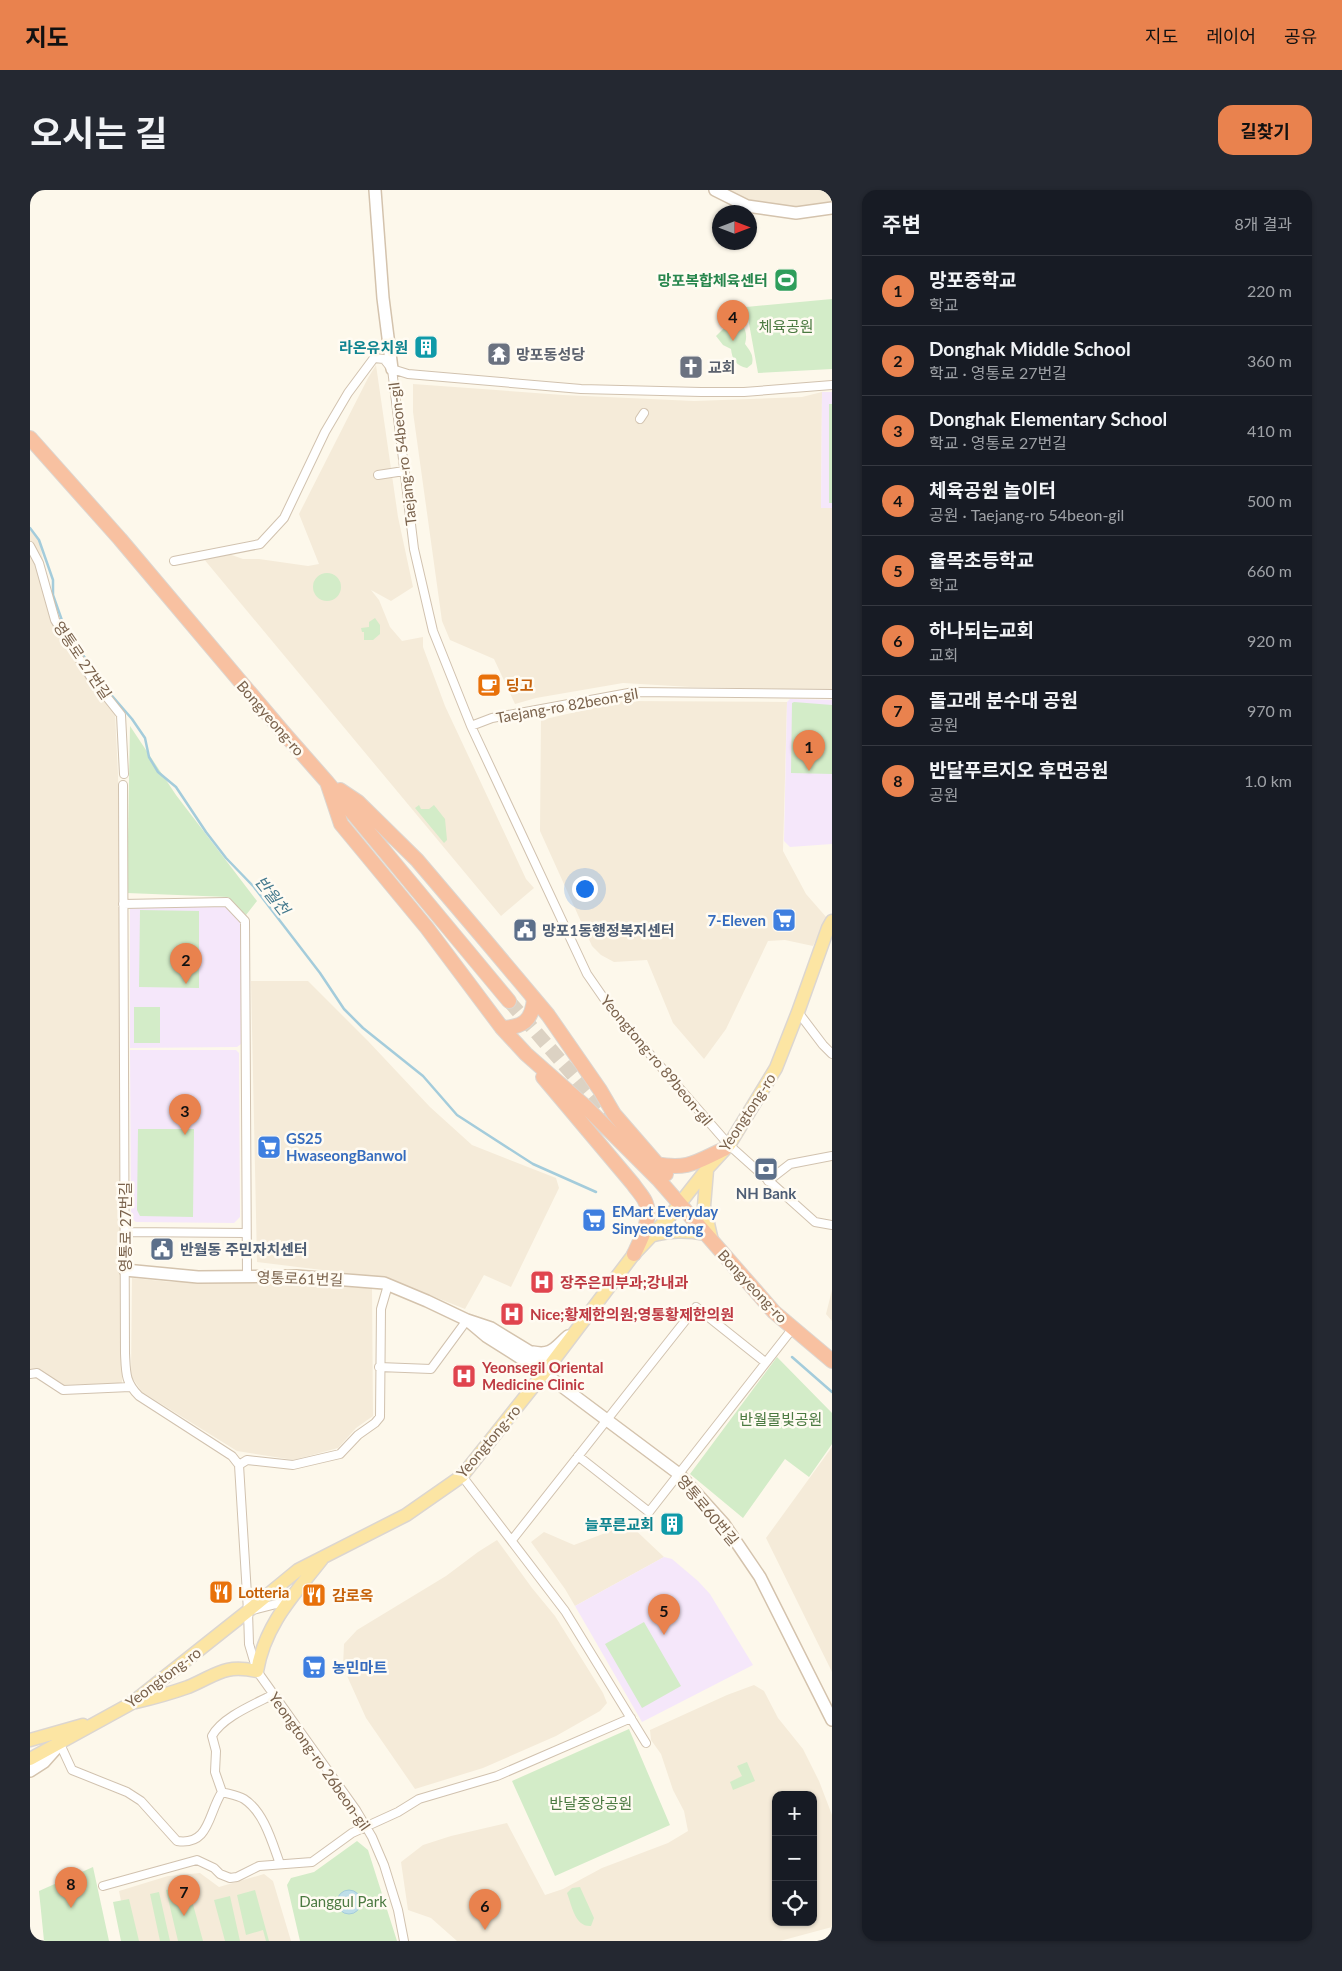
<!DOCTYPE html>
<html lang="ko">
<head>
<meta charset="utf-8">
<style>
	body { margin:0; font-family:Lato,"Noto Sans KR",sans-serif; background:#242831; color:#f1f3f6 }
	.controls { position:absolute; right:15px; bottom:15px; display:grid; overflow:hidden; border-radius:10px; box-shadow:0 1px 4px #0004 }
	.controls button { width:45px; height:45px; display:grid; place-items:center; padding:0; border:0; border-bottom:1px solid #363941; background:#171b24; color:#f1f3f6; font:25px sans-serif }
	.compass { position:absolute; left:682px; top:15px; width:45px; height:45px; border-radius:50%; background:#171b24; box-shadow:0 1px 4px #0004; rotate:90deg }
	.you { position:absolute; left:554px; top:698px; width:18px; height:18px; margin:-12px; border:4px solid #fff; border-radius:50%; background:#1a73e8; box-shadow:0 0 0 8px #1a73e833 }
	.badge { display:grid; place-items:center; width:32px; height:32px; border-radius:50%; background:#e9824e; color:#111; font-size:16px; font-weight:700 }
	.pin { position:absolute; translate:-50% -41px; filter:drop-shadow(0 1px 2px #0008) }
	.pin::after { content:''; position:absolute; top:26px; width:18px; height:15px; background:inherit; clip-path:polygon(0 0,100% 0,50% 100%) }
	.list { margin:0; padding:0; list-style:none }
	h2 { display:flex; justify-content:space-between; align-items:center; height:65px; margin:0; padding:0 20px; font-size:21px }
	h2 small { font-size:16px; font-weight:400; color:#9ea1a6 }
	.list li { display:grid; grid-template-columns:32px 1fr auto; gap:15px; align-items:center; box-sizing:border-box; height:70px; padding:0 20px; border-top:1px solid #363941 }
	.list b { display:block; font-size:19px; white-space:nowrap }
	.list p { margin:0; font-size:16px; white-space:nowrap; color:#9ea1a6 }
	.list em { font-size:16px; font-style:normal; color:#9ea1a6 }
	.icon { flex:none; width:28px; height:28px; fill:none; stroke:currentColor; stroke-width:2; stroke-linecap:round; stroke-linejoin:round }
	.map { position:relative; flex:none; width:802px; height:1751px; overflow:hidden; border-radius:15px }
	header { display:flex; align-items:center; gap:30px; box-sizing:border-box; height:70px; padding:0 25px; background:#e9824e; color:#111 }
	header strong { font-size:24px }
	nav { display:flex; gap:28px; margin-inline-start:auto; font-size:18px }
	.intro { display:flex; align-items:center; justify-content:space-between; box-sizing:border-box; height:120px; padding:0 30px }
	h1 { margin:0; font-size:35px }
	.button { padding:12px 22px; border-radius:15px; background:#e9824e; color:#111; font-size:18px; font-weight:700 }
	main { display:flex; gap:30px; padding:0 30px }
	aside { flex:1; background:#171b24; border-radius:15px; box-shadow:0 1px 4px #0004 }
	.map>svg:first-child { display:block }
</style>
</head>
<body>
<header>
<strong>지도</strong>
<nav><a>지도</a><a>레이어</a><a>공유</a></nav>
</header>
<div class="intro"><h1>오시는 길</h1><a class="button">길찾기</a></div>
<main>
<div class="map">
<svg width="802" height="1751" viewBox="0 0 802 1751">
	<rect width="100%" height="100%" fill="#fdf8eb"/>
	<path fill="#f5ebd9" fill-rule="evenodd" d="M 685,0 L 802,0 L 802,18 L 766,23 L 717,16 Z
		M 346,175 L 368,327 L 383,397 L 361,411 L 341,400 L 349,410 L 360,437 L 372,451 L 393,447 L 393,457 L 415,516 L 496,689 L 504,698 L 471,726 L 173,368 L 199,364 L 213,369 L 229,369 L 278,376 L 289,374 L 269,324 L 338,188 Z
		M 383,194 L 533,205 L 664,211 L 772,207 L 792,202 L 791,318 L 802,318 L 802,500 L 661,497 L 593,493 L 506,508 L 485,514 L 464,469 L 420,450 L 412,431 L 383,222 Z
		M 0,339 L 9,350 L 25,430 L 85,523 L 88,584 L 94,889 L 92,1193 L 34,1195 L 8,1179 L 0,1180 Z
		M 594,511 L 757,512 L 753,661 L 776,704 L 797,728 L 783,756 L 755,750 L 738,751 L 696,839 L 674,869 L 643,833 L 617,770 L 584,772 L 571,765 L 562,756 L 510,641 L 511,530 Z
		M 221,791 L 278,791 L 338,851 L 400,917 L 442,955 L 526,988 L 529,998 L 481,1097 L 454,1085 L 435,1119 L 357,1088 L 227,1072 Z
		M 102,1088 L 141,1092 L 167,1091 L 342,1098 L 343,1226 L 326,1238 L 308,1258 L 264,1270 L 207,1261 L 112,1202 L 101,1186 Z
		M 802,1100 L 802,1131 L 796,1124 Z
		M 802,1257 L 802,1482 L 736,1348 Z
		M 599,1334 L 634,1367 L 545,1416 L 535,1399 L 501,1352 L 514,1342 L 544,1355 Z
		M 467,1350 L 502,1398 L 525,1426 L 573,1503 L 577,1513 L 570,1521 L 526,1546 L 453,1578 L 385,1599 L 336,1528 L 313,1477 L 314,1454 L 327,1440 L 416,1386 L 448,1362 Z
		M 724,1495 L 734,1501 L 748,1528 L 773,1559 L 789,1591 L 802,1625 L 802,1737 L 750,1751 L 427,1751 L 401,1728 L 378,1720 L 371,1672 L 393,1655 L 421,1646 L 477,1633 L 515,1705 L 533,1699 L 572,1678 L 638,1653 L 658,1641 L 654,1621 L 643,1600 L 631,1564 L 621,1550 L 620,1540 L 697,1505 ZM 746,1605 L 783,1605 L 783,1732 L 746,1732 Z
		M 170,1683 L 189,1697 L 234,1684 L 243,1691 L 261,1751 L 99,1751 L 89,1701 L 138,1686 Z"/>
	<path fill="#f5e7fa" d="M 792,202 L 802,202 L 802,318 L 791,318 Z
		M 760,509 L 802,510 L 802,654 L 760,657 L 754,651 L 757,512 Z
		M 100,716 L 197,717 L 212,734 L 211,854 L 207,857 L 100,858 Z
		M 100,860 L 206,860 L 209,863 L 210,1027 L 204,1033 L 106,1032 L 101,1028 Z
		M 634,1367 L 642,1369 L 668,1391 L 680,1404 L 723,1475 L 612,1532 L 545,1416 Z"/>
	<path fill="#d3ecc8" d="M 802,109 L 802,179 L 728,183 L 716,117 Z
		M 701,125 C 712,132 719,140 715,154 C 720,161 724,165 722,174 L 717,178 C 706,176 702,169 701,159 L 693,155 L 686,146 L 696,136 Z
		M 799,214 L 802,214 L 802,313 L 799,313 Z
		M283 397a14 14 0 1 1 28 0a14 14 0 1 1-28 0Z
		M 345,428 L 350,435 L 350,444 L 343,450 L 334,450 L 334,442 L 332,442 L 331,438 L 339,437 L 339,432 Z
		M 764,512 L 802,515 L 802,584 L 761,583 L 762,513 Z
		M 100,536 L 146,605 L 227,711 L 216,725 L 198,707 L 97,703 Z
		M 389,615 L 391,619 L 399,619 L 404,615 L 415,629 L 417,650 L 414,653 L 385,618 Z
		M 110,720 L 169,721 L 169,798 L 109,797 Z
		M 104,817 L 130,817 L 130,853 L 104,853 Z
		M 108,939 L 164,939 L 163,1027 L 110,1026 L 107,1020 Z
		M 747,1167 L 802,1223 L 802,1254 L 779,1287 L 755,1269 L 713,1328 L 660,1284 Z
		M 614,1432 L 651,1496 L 612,1518 L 575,1454 Z
		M 599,1539 L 640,1635 L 525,1686 L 482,1591 Z
		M 717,1572 L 725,1591 L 703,1600 L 700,1592 L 712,1586 L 707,1576 Z
		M 327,1651 L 338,1660 L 367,1751 L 270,1751 L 257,1695 L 261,1688 L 284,1682 Z
		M 63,1677 L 79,1751 L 14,1751 L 9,1701 Z
		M 158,1696 L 173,1751 L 148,1751 L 136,1700 Z
		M 550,1697 L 564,1728 L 561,1736 C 545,1737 542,1716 537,1703 L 542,1698 Z
		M 225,1700 L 239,1751 L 236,1751 L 233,1740 L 216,1745 L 207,1705 Z
		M 129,1702 L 140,1751 L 130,1751 L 120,1704 Z
		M 200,1706 L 210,1751 L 195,1751 L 184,1710 Z
		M 99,1709 L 109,1751 L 91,1751 L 83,1712 Z"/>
	<path fill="#bedee8" stroke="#a4ccdb" d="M307 1712a12 12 0 1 1 24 0a12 12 0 1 1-24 0Z"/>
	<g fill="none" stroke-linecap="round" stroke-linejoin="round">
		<path stroke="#a4ccdb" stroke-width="2.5" d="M 0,338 L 9,350 L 23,390 L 23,405 L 35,439 L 77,500 L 102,529 L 115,548 L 119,567 L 128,582 L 146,597 L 176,642 L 196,668 L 224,697 L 290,783 L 314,819 L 333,838 L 393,886 L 427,925 L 503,974 L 566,1002
			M 762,1167 L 802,1202"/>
		<path stroke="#dcd2c3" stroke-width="14" stroke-dasharray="14 7" stroke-linecap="butt" d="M 479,811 L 586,935"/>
		<g stroke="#d1c2af" stroke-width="10">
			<path id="street" d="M 362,179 L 384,359 L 403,441 L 441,536 L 557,784 L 584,823 L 699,955 L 785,1032 L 802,1035
				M 362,179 L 378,184 L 551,199 L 671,202 L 714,202 L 802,195
				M 610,229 L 614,223
				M 348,285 L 374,281
				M 0,356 L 9,373 L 25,430 L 60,486 L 91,525 L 94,584
				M 144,371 L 230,354 L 254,328 L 295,242 L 318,203 L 344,168 L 354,169 L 361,178
				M 441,536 L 462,528 L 604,502 L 802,504
				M 93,595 L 95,1163 C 96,1183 95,1192 109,1206 L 202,1266 L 209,1275 L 218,1421 L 219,1454 L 227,1481 L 326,1620 L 342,1647 L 354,1675 L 368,1720 L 374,1751
				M 93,714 L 197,712 L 215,731 L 217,1087
				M 768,822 L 793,855 L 802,864
				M 738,991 L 760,974 L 802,966
				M 95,1042 L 216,1043
				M 349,1177 L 401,1179 L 437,1130
				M 0,1184 L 7,1183 L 33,1200 L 100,1197
				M 548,1266 L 619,1322 L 763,1138
				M 209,1275 L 217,1270 L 263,1275 L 310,1264 L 328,1245 L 345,1233 L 350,1227 L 351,1119 L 358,1095
				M 432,1286 L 535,1421 L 616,1553
				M 482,1350 L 666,1117 L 735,1172
				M 223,1420 L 258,1411
				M 30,1554 L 42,1580 L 97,1602 L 111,1611 L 147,1651 C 180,1656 178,1623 192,1602 L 185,1582 L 186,1561 L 182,1546 C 192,1527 225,1514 244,1504
				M 192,1602 C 199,1604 208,1605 214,1609 C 234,1622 242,1652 250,1674
				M 73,1696 L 167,1670 L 184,1678 L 190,1684 L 200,1688 L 207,1687 L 229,1676 L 282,1672 L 322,1643 L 368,1622 L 389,1609 L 467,1586 L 601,1528"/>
		</g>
		<g stroke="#d4c3ad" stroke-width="14">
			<path id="secondary" d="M 345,0 L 353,108 L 362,179
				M 685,0 L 717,16 L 766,23 L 802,18
				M 95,1080 L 168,1087 L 266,1086 L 354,1093 L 397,1111 L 437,1130 L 461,1138 L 520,1174
				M 437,1130 L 456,1146 L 514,1183 L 649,1284 L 694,1334 L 730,1387 L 802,1530
				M 503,1162 C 522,1166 525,1157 538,1146
				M 0,1581 L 14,1572 L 30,1554"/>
		</g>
		<g stroke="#dcd6d0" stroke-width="15">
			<path id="primary" d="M 677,980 L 674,1016 L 682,1051
				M 620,1046 C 640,1041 655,1040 675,1044
				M 106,1512 C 123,1508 141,1503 158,1497 C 187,1485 193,1474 227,1481 C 235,1434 264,1405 292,1369
				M 0,1550 L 53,1535
				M 0,1569 L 102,1513 L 218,1421 L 268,1380 L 376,1325 L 432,1286 L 514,1183 L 604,1064 L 640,1026 L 677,979 L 699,955 L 746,878 L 768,822 L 798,738 L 802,731"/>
		</g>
		<g stroke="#dcd6d0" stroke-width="16">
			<path id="highway" d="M 0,248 L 90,349 L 253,542 L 297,592 L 479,811
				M 297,592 L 311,634 L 397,738 L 472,838 L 496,864 L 556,917 L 628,989 L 744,1122 L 802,1171
				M 310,600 L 328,612 L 387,670 L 455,750 L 518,825 L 570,900 L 584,924 L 636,984
				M 472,838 C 493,837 502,831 504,809 L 501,805
				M 513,887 L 603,994 C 607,1000 612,1005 615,1011 C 623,1027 611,1049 604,1064
				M 626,974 C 658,980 666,972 694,959"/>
		</g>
		<use href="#street" stroke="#fff" stroke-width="8"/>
		<use href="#secondary" stroke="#fff" stroke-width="11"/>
		<use href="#primary" stroke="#fce5a3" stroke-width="12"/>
		<use href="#highway" stroke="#f8c1a1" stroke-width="14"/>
	</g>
	<defs>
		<g id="stadium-square" transform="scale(1.25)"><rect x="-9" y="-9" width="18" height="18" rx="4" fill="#2e9e5b" stroke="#fffbf2"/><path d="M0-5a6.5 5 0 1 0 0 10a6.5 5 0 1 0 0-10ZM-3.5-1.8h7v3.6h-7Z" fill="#fff"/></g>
		<g id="building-square" transform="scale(1.25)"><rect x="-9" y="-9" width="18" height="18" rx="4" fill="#0f9aa8" stroke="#fffbf2"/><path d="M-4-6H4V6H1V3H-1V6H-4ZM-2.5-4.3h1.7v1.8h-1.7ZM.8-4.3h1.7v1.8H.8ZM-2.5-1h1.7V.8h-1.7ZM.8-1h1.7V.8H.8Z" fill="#fff"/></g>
		<g id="temple-square" transform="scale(1.25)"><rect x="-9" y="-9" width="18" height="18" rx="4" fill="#6b7280" stroke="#fffbf2"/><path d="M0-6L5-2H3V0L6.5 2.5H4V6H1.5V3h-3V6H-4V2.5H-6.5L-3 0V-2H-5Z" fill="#fff"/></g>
		<g id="church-square" transform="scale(1.25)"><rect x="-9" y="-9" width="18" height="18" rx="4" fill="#6b7280" stroke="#fffbf2"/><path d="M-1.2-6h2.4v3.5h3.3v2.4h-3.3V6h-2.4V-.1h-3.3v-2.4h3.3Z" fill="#fff"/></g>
		<g id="cafe-square" transform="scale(1.25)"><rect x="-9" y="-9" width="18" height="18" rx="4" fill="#e8710a" stroke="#fffbf2"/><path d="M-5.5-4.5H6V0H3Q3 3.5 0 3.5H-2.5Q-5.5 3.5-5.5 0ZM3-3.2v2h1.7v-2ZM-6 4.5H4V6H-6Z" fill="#fff"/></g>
		<g id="supermarket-square" transform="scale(1.25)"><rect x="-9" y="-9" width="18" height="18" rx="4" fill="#3f7fe0" stroke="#fffbf2"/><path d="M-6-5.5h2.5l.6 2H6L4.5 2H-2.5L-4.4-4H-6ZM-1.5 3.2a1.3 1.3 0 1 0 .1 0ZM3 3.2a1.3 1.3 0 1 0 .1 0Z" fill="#fff"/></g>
		<g id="civic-square" transform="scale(1.25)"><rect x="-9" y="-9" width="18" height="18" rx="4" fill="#5c6f8a" stroke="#fffbf2"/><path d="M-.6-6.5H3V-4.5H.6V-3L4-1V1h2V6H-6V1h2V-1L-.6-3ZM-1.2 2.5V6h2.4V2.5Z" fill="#fff"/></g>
		<g id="bank-square" transform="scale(1.25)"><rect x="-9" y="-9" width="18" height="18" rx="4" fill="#5c6f8a" stroke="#fffbf2"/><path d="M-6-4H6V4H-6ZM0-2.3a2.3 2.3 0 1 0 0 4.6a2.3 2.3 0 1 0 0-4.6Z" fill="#fff"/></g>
		<g id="hospital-square" transform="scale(1.25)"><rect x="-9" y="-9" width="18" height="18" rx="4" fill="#e0444e" stroke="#fffbf2"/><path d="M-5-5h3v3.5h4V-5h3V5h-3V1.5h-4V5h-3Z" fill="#fff"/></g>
		<g id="restaurant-square" transform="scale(1.25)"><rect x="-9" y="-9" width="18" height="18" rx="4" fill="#e8710a" stroke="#fffbf2"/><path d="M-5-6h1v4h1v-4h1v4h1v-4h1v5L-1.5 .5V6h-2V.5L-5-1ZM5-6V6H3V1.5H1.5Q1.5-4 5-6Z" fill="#fff"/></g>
	</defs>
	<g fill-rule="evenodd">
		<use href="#stadium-square" x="756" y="90"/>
		<use href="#building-square" x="396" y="157"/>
		<use href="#temple-square" x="469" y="164"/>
		<use href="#church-square" x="661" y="177"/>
		<use href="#cafe-square" x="459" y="495"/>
		<use href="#supermarket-square" x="754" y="730"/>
		<use href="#civic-square" x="495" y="740"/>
		<use href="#supermarket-square" x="239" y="957"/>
		<use href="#bank-square" x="736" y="979"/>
		<use href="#supermarket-square" x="564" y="1030"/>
		<use href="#civic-square" x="132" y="1059"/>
		<use href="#hospital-square" x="512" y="1092"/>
		<use href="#hospital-square" x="482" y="1124"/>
		<use href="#hospital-square" x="434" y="1186"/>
		<use href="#building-square" x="642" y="1334"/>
		<use href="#restaurant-square" x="191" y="1402"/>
		<use href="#restaurant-square" x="284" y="1405"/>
		<use href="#supermarket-square" x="284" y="1477"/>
	</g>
	<g text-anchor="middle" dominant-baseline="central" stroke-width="5" stroke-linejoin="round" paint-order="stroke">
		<g font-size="15" font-weight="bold" fill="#27864d" stroke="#fffbf2" text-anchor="end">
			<text x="738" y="90">망포복합체육센터</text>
		</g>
		<g font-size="15" fill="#4b7a41" stroke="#fffbf2">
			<text x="756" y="136">체육공원</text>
			<text x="751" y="1229">반월물빛공원</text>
			<text x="561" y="1613">반달중앙공원</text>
			<text x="313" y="1711">Danggul Park</text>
		</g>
		<g font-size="15" font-weight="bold" fill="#0d838f" stroke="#fffbf2" text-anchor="end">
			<text x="378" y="157">라온유치원</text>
			<text x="624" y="1334">늘푸른교회</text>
		</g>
		<g font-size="15" font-weight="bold" fill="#5b616d" stroke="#fffbf2" text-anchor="start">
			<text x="486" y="164">망포동성당</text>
			<text x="678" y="177">교회</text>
		</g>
		<g font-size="15" fill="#7a624c" stroke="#fffbf2">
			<text transform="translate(372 264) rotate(-97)">Taejang-ro 54beon-gil</text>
			<text transform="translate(53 470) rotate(56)">영통로 27번길</text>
			<text transform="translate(537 515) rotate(-10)">Taejang-ro 82beon-gil</text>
			<text transform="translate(241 528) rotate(49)">Bongyeong-ro</text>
			<text transform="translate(627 870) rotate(50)">Yeongtong-ro 89beon-gil</text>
			<text transform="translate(717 922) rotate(-57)">Yeongtong-ro</text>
			<text transform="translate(95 1037) rotate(-90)">영통로 27번길</text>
			<text transform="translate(270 1088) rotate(2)">영통로61번길</text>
			<text transform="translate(723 1096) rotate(47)">Bongyeong-ro</text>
			<text transform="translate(458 1251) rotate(-50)">Yeongtong-ro</text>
			<text transform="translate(678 1320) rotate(50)">영통로60번길</text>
			<text transform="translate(133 1487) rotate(-37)">Yeongtong-ro</text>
			<text transform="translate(290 1571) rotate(55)">Yeongtong-ro 26beon-gil</text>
		</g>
		<g font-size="15" font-weight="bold" fill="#c56008" stroke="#fffbf2" text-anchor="start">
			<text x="476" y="495">딩고</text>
			<text x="208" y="1402">Lotteria</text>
			<text x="302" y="1405">감로옥</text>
		</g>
		<g font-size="15" font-weight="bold" fill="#366cbe" stroke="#fffbf2" text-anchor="start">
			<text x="736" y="730" text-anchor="end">7-Eleven</text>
			<text x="256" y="948">GS25<tspan x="256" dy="17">HwaseongBanwol</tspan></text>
			<text x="582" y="1021">EMart Everyday<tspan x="582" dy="17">Sinyeongtong</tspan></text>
			<text x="302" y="1477">농민마트</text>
		</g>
		<g font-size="15" font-weight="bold" fill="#4e5e75" stroke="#fffbf2" text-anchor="start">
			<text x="512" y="740">망포1동행정복지센터</text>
			<text x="736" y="1003" text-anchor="middle">NH Bank</text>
			<text x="150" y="1059">반월동 주민자치센터</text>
		</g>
		<g font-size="15" font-weight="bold" fill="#be3a42" stroke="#fffbf2" text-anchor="start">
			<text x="530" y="1092">장주은피부과;강내과</text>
			<text x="500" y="1124">Nice;황제한의원;영통황제한의원</text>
			<text x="452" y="1177">Yeonsegil Oriental<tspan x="452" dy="17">Medicine Clinic</tspan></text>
		</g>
		<g font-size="16" font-style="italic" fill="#457a8e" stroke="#fffbf2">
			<text transform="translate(243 705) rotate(52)">반월천</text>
		</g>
	</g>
</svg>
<div class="controls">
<button>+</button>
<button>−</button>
<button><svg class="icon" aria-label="locate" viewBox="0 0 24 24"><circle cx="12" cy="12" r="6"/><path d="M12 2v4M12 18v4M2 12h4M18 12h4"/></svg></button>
</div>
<svg class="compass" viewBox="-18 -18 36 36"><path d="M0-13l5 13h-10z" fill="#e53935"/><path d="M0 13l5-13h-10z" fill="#9ea1a6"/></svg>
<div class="you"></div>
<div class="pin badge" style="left:779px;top:581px">1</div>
<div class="pin badge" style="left:156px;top:794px">2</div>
<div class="pin badge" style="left:155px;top:945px">3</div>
<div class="pin badge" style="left:703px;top:151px">4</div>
<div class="pin badge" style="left:634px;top:1445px">5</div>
<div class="pin badge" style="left:455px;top:1740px">6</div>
<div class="pin badge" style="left:154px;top:1726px">7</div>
<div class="pin badge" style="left:41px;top:1718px">8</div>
</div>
<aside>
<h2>주변<small>8개 결과</small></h2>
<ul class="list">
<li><span class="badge">1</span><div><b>망포중학교</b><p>학교</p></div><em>220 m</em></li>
<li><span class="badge">2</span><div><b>Donghak Middle School</b><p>학교 · 영통로 27번길</p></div><em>360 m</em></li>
<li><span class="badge">3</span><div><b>Donghak Elementary School</b><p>학교 · 영통로 27번길</p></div><em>410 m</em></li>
<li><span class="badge">4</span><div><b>체육공원 놀이터</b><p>공원 · Taejang-ro 54beon-gil</p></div><em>500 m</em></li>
<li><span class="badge">5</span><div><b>율목초등학교</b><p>학교</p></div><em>660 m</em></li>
<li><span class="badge">6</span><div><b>하나되는교회</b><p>교회</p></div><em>920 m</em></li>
<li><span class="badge">7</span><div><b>돌고래 분수대 공원</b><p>공원</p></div><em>970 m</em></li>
<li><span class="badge">8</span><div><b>반달푸르지오 후면공원</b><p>공원</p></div><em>1.0 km</em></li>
</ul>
</aside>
</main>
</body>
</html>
